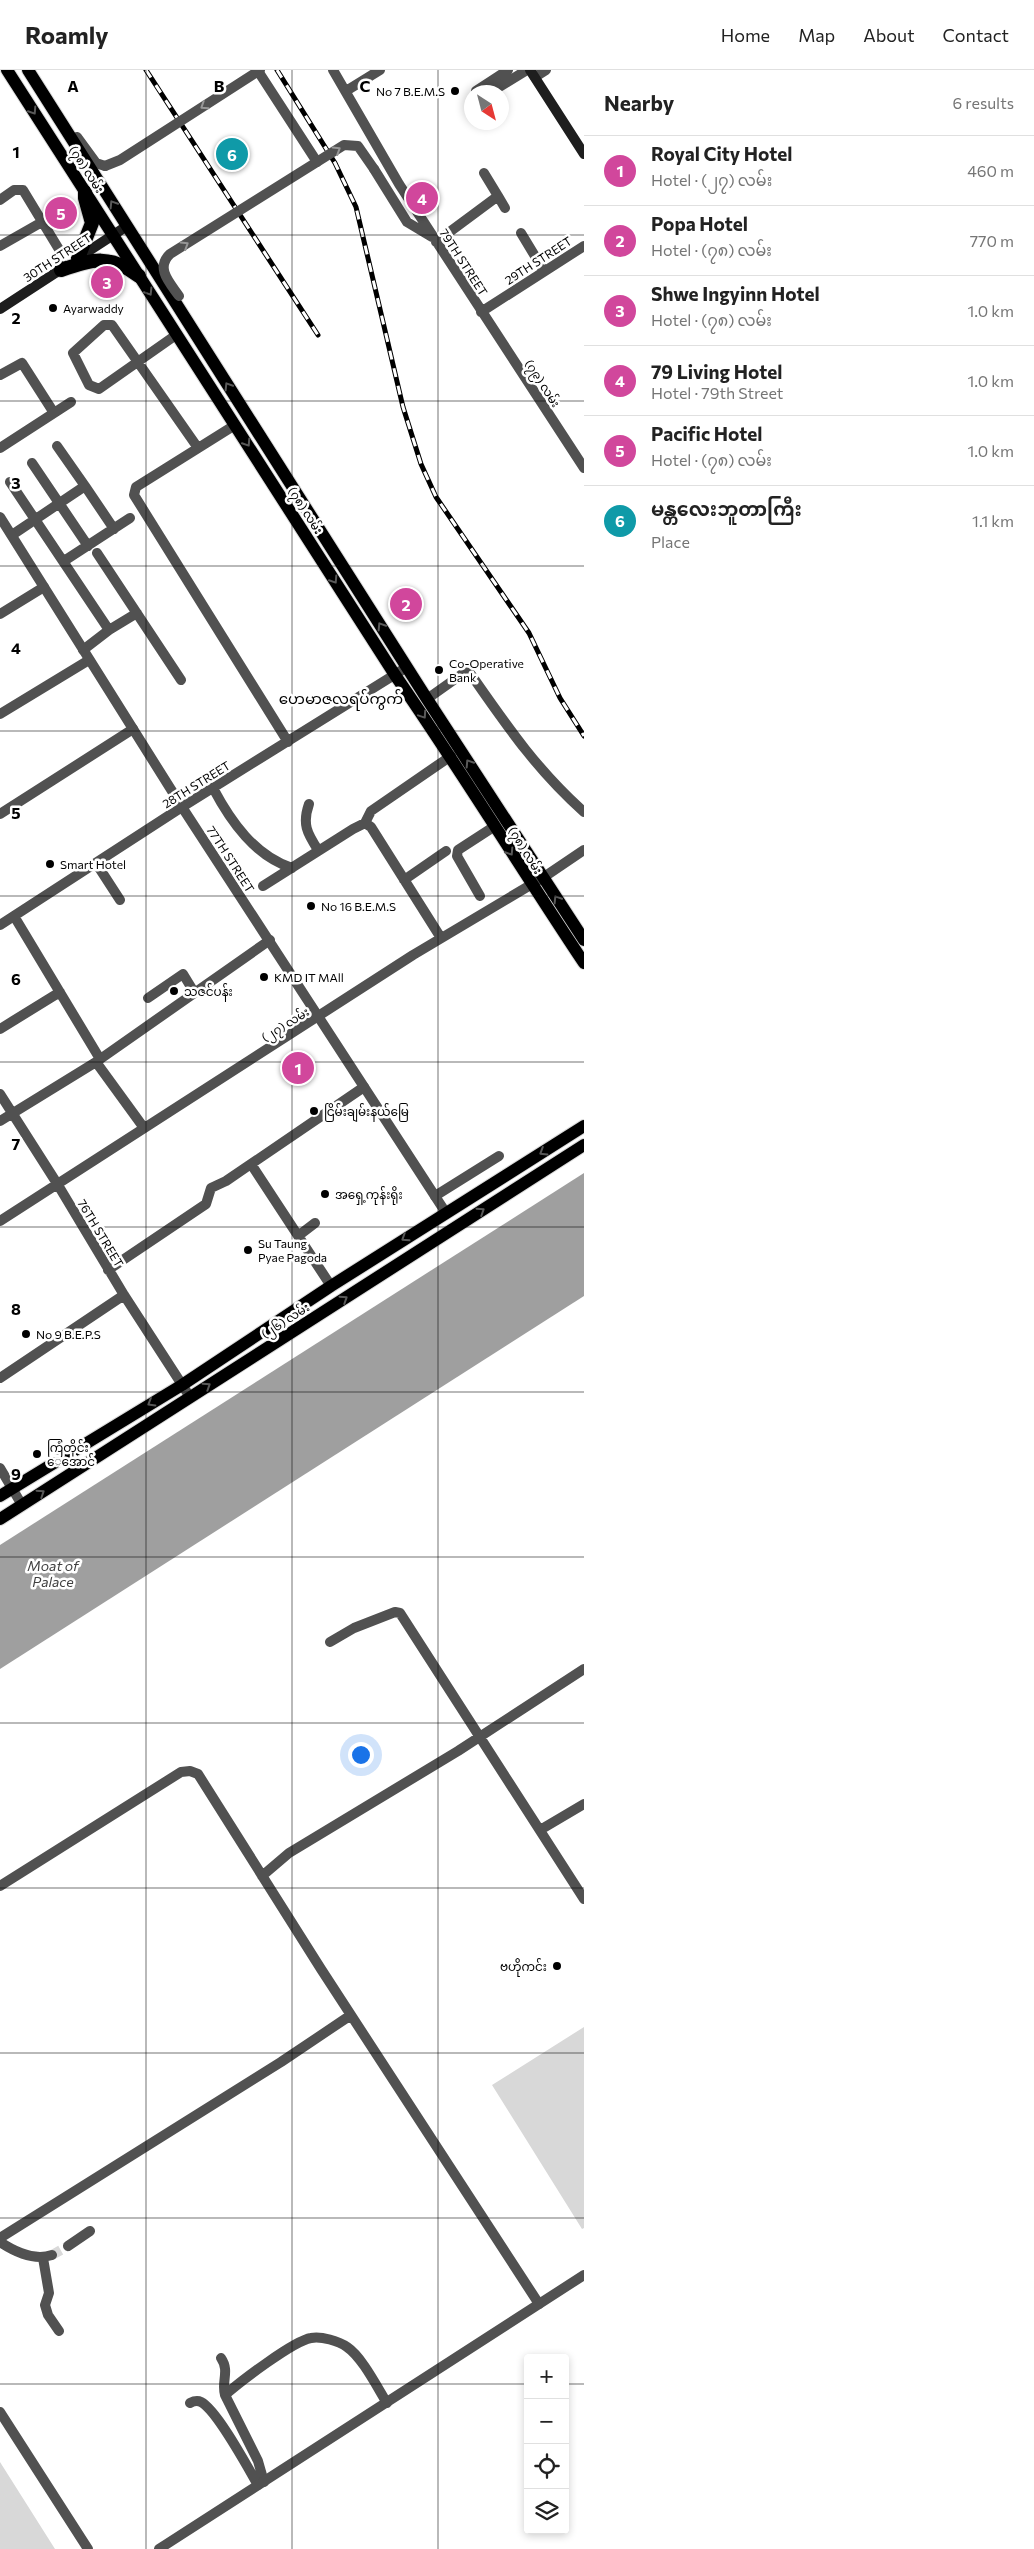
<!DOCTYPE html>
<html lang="en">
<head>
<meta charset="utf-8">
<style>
	body { margin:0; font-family:Commissioner,"Noto Sans Myanmar",sans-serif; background:#f6f6f6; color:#222 }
	.controls { position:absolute; right:15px; bottom:15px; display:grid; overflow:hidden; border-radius:5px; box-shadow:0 2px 8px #0003 }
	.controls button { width:45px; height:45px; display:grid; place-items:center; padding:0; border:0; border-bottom:1px solid #e0e0e0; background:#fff; color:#222; font:25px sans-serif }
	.compass { position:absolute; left:464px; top:15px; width:45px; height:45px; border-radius:50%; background:#fff; box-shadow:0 2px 8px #0003; rotate:144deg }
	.you { position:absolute; left:360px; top:1684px; width:18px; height:18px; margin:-12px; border:4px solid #fff; border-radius:50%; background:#1a73e8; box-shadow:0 0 0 8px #1a73e833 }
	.badge { display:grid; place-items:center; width:32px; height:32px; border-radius:50%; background:#000; color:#fff; font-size:16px; font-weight:700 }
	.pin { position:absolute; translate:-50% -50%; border:2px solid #fff; box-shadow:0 1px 5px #0006 }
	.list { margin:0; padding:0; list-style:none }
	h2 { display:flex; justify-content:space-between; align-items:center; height:65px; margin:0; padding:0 20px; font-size:21px }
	h2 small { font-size:16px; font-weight:400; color:#767676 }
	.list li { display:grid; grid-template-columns:32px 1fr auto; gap:15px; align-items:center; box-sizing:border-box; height:70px; padding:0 20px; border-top:1px solid #e0e0e0 }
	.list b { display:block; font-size:19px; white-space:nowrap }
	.list p { margin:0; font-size:16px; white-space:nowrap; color:#767676 }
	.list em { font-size:16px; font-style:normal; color:#767676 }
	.icon { flex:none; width:28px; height:28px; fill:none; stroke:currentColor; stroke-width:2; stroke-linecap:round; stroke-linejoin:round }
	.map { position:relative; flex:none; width:584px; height:2479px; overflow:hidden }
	header { display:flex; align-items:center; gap:30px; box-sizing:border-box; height:70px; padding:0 25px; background:#fff; border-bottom:1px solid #e0e0e0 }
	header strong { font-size:24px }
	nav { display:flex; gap:28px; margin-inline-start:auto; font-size:18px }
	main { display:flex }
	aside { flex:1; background:#fff }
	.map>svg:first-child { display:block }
</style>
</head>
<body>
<header>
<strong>Roamly</strong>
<nav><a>Home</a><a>Map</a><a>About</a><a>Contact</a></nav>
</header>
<main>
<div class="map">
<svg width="584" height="2479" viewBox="0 0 584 2479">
	<rect width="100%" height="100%" fill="#fff"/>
	<path fill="#d8d8d8" d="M 584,1957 L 584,2158 L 582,2159 L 492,2015 Z
		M 0,2392 L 55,2479 L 0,2479 Z"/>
	<path fill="#9f9f9f" d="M 584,1103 L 584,1226 L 0,1599 L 0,1475 Z"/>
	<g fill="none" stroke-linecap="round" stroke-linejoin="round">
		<path stroke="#d9d9d9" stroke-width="10" stroke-dasharray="10 5" stroke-linecap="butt" d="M 52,2185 L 68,2176"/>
		<g stroke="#dbdbdb" stroke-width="14">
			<path id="primary" d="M 7,0 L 395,605 C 460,699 520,797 584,893
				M 28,0 L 427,629 L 584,870
				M 0,1426 L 182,1315 L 331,1216 L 584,1056
				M 0,1449 L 584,1075"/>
		</g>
		<g stroke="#dbdbdb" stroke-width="16">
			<path id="trunk" d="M 78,188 L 92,153 L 85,128 L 85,122
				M 61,200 C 94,189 109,184 139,206"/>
		</g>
		<path stroke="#515151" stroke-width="10" d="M 333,0 L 399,114 L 584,398
			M 258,1 L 317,92
			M 535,7 L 546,0
			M 346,21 L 380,0
			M 476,21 L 508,0
			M 491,22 L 527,0
			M 77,67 L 96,93 L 105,96
			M 374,99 L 407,152 L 432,167
			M 498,126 L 505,138
			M 0,130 L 14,120 L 23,120 L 60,181 L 61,200
			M 521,163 L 544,201
			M 436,172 L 498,126 L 484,103
			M 0,176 L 42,152
			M 481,242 L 584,176
			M 176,265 L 99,319 L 89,315 L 73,283 L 104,255 L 112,255 L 198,378
			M 0,305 L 22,293 L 54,343
			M 235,355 L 136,417 L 134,425 L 288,672
			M 57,376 L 85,416
			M 0,378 L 71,332
			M 32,393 L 88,476
			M 10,412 L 109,560 L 83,580
			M 12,465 L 85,416 L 114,459
			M 97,483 L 181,610
			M 64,491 L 130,448
			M 0,544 L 44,517
			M 109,560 L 137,543
			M 427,629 L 465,602 L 470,603 C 507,656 536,699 584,742
			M 0,644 L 89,590
			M 213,718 C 231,752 255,786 292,798
			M 309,734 C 302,754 307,763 318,780
			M 0,744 L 133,659
			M 365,753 L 371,741 L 451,686
			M 96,793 L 120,830
			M 404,810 L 446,781
			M 263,816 L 353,759 L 365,753 L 371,757 L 441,868
			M 480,826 L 457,786 L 458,780 L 495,756
			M 14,846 L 100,989
			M 0,855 L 182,737 L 407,597
			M 148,928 L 183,904 L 194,922
			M 0,959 L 60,922
			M 96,992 L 144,1058
			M 0,1024 L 58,1115 L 124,1225 L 190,1327
			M 0,1051 L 96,992 L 270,870
			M 251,1094 L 331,1216
			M 435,1126 L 499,1086
			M 0,1151 L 413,885 L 544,807 L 584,780
			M 298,1166 L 315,1153
			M 108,1200 L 206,1134 L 211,1118 L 226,1111 L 364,1017
			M 0,1308 L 124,1225
			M 0,1398 L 22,1435
			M 330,1572 L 354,1558 L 395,1542 L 400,1543 L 584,1829
			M 540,1760 L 584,1734
			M 262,1806 L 289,1783 L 458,1681 L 584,1599
			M 0,1816 L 181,1702 L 190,1701 L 198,1704 L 321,1899 L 539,2234
			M 0,2168 L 281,1992 L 351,1945
			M 0,2172 C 15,2182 34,2191 52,2185
			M 68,2176 L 90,2161
			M 43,2188 L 49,2223 L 45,2235 L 48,2245 L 59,2261
			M 221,2288 C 230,2301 221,2312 225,2325
			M 190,2333 C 194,2331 197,2330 201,2332 C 217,2340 248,2398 258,2415
			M 264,2412 L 258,2391 L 225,2325 C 240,2312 293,2271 311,2268 C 321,2266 339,2271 347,2277 C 362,2287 377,2317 387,2333"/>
		<path stroke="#515151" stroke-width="10" d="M 0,447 L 182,737 L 446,1143
			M 0,2342 L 88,2479
			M 159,2479 L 584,2205"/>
		<path stroke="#1e1e1e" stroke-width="10" d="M 530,0 L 584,84
			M 78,188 L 127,156
			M 0,239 L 66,196"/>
		<use href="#primary" stroke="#000" stroke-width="12"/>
		<use href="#trunk" stroke="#000" stroke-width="14"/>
		<g stroke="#000" stroke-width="5">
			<path id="rail" d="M 146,0 L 318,265
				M 277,0 L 335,93 L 356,137 L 403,337 L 421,394 L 436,427 L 529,563 L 560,628 L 584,666"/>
		</g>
		<use href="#rail" stroke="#fff" stroke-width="3" stroke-dasharray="9" stroke-linecap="butt"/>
		<path stroke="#515151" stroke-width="10" d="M 105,96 L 120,90 L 260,0
			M 179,226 C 170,213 155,198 170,184 L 344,75 L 358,76 L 374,99"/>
	</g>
	<defs><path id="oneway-chevron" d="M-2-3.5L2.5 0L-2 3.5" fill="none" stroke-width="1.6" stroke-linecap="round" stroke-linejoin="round" transform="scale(1.25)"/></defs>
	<g stroke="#979797">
		<use href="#oneway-chevron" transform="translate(204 36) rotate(147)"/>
		<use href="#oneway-chevron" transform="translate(337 80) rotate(-32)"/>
		<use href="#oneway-chevron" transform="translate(185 175) rotate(-32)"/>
	</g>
	<g stroke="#595959">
		<use href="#oneway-chevron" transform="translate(33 41) rotate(57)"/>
		<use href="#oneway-chevron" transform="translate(113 134) rotate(-122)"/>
		<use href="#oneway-chevron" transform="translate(149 222) rotate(58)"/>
		<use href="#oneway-chevron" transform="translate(228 316) rotate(-122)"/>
		<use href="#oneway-chevron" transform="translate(247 373) rotate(57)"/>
		<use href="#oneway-chevron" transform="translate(334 510) rotate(57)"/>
		<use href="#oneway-chevron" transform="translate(381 556) rotate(-122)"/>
		<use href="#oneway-chevron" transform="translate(423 645) rotate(56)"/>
		<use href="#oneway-chevron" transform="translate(469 693) rotate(-123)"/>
		<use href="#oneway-chevron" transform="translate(510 782) rotate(57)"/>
		<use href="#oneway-chevron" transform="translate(557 829) rotate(-122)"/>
		<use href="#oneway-chevron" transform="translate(543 1082) rotate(148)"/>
		<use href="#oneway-chevron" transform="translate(481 1141) rotate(-33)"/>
		<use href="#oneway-chevron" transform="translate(405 1168) rotate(147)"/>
		<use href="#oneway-chevron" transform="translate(344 1229) rotate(-33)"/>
		<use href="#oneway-chevron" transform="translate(207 1316) rotate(-33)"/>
		<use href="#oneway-chevron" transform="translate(151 1333) rotate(149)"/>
		<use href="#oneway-chevron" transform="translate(41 1423) rotate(-33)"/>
	</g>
	<path fill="none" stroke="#000" stroke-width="1" stroke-opacity="0.55" d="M 146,0 L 146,2479M 292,0 L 292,2479M 438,0 L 438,2479M 0,165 L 584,165M 0,331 L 584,331M 0,496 L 584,496M 0,661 L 584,661M 0,826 L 584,826M 0,992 L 584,992M 0,1157 L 584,1157M 0,1322 L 584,1322M 0,1487 L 584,1487M 0,1653 L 584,1653M 0,1818 L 584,1818M 0,1983 L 584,1983M 0,2148 L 584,2148M 0,2314 L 528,2314M 565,2314 L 584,2314"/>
	<g fill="#000" stroke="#fff" stroke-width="2">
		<circle cx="455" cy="21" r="5"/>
		<circle cx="53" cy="238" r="5"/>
		<circle cx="439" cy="600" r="5"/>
		<circle cx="50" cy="794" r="5"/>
		<circle cx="311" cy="836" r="5"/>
		<circle cx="264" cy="907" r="5"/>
		<circle cx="174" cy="921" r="5"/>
		<circle cx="314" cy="1041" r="5"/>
		<circle cx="325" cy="1124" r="5"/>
		<circle cx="248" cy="1180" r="5"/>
		<circle cx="26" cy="1264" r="5"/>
		<circle cx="37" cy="1384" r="5"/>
		<circle cx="557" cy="1896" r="5"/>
	</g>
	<g text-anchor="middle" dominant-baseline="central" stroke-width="5" stroke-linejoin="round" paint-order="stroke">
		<g font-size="12" fill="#000" stroke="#fff" text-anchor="start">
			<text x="445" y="21" text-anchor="end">No 7 B.E.M.S</text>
			<text x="63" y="238">Ayarwaddy</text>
			<text x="449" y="593">Co-Operative<tspan x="449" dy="14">Bank</tspan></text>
			<text x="60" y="794">Smart Hotel</text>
			<text x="321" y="836">No 16 B.E.M.S</text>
			<text x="274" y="907">KMD IT MAll</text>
			<text x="184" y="921">သဇင်ပန်း</text>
			<text x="324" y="1041">ငြိမ်းချမ်း‌နယ်မြေ</text>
			<text x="335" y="1124">အရှေ့ကုန်းရိုး</text>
			<text x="258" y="1173">Su Taung<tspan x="258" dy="14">Pyae Pagoda</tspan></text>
			<text x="36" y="1264">No 9 B.E.P.S</text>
			<text x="47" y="1377">ကြံတိုင်း‌<tspan x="47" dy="14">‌ေအောင်</tspan></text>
			<text x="547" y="1896" text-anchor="end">ဗဟိုကင်း</text>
		</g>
		<g font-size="12" fill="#000" stroke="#fff">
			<text transform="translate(87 99) rotate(57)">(၇၈) လမ်း</text>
			<text transform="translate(57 187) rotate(-33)">30TH STREET</text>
			<text transform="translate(538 190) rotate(-33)">29TH STREET</text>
			<text transform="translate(464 192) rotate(57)">79TH STREET</text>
			<text transform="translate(543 313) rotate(57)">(၇၉) လမ်း</text>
			<text transform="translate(306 440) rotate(57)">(၇၈) လမ်း</text>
			<text transform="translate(196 714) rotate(-32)">28TH STREET</text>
			<text transform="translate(526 780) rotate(58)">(၇၈) လမ်း</text>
			<text transform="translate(231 789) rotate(57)">77TH STREET</text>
			<text transform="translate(285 954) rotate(-32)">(၂၇) လမ်း</text>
			<text transform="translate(101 1163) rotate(59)">76TH STREET</text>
			<text transform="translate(285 1250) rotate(-33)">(၂၆) လမ်း</text>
		</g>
		<g font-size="14" font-style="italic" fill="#404040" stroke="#fff">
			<text x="53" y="1495">Moat of<tspan x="53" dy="16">Palace</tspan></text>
		</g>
		<g font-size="15" fill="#000" stroke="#fff">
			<text x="341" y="628">ဟေမာဇလရပ်ကွက်</text>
		</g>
	</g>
	<g font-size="16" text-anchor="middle" font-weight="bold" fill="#000" stroke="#fff" stroke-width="5" stroke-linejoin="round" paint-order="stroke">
		<text x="73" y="22">A</text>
		<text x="219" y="22">B</text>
		<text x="365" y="22">C</text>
		<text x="16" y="88">1</text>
		<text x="16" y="254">2</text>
		<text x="16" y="419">3</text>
		<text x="16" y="584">4</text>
		<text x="16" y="749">5</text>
		<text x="16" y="915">6</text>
		<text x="16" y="1080">7</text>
		<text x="16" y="1245">8</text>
		<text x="16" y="1410">9</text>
	</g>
</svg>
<div class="controls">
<button>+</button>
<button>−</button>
<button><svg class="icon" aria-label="locate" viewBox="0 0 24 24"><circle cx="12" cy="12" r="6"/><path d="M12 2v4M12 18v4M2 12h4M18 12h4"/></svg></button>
<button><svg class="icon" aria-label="layers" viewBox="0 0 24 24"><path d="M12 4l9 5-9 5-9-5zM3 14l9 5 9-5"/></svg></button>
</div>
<svg class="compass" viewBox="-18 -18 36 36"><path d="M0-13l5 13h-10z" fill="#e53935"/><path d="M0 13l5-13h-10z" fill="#767676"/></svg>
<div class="you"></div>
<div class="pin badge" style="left:298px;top:998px;background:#d1479c">1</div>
<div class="pin badge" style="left:406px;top:534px;background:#d1479c">2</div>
<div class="pin badge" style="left:107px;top:212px;background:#d1479c">3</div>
<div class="pin badge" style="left:422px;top:128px;background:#d1479c">4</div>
<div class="pin badge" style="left:61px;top:143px;background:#d1479c">5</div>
<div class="pin badge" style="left:232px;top:84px;background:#0f9aa8">6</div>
</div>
<aside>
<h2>Nearby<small>6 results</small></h2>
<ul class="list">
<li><span class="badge" style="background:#d1479c">1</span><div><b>Royal City Hotel</b><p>Hotel · (၂၇) လမ်း</p></div><em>460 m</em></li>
<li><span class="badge" style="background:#d1479c">2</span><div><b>Popa Hotel</b><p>Hotel · (၇၈) လမ်း</p></div><em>770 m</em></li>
<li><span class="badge" style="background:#d1479c">3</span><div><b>Shwe Ingyinn Hotel</b><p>Hotel · (၇၈) လမ်း</p></div><em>1.0 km</em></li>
<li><span class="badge" style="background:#d1479c">4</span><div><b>79 Living Hotel</b><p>Hotel · 79th Street</p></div><em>1.0 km</em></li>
<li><span class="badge" style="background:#d1479c">5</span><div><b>Pacific Hotel</b><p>Hotel · (၇၈) လမ်း</p></div><em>1.0 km</em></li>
<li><span class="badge" style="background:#0f9aa8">6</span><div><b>မန္တလေးဘူတာကြီး</b><p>Place</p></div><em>1.1 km</em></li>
</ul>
</aside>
</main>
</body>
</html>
